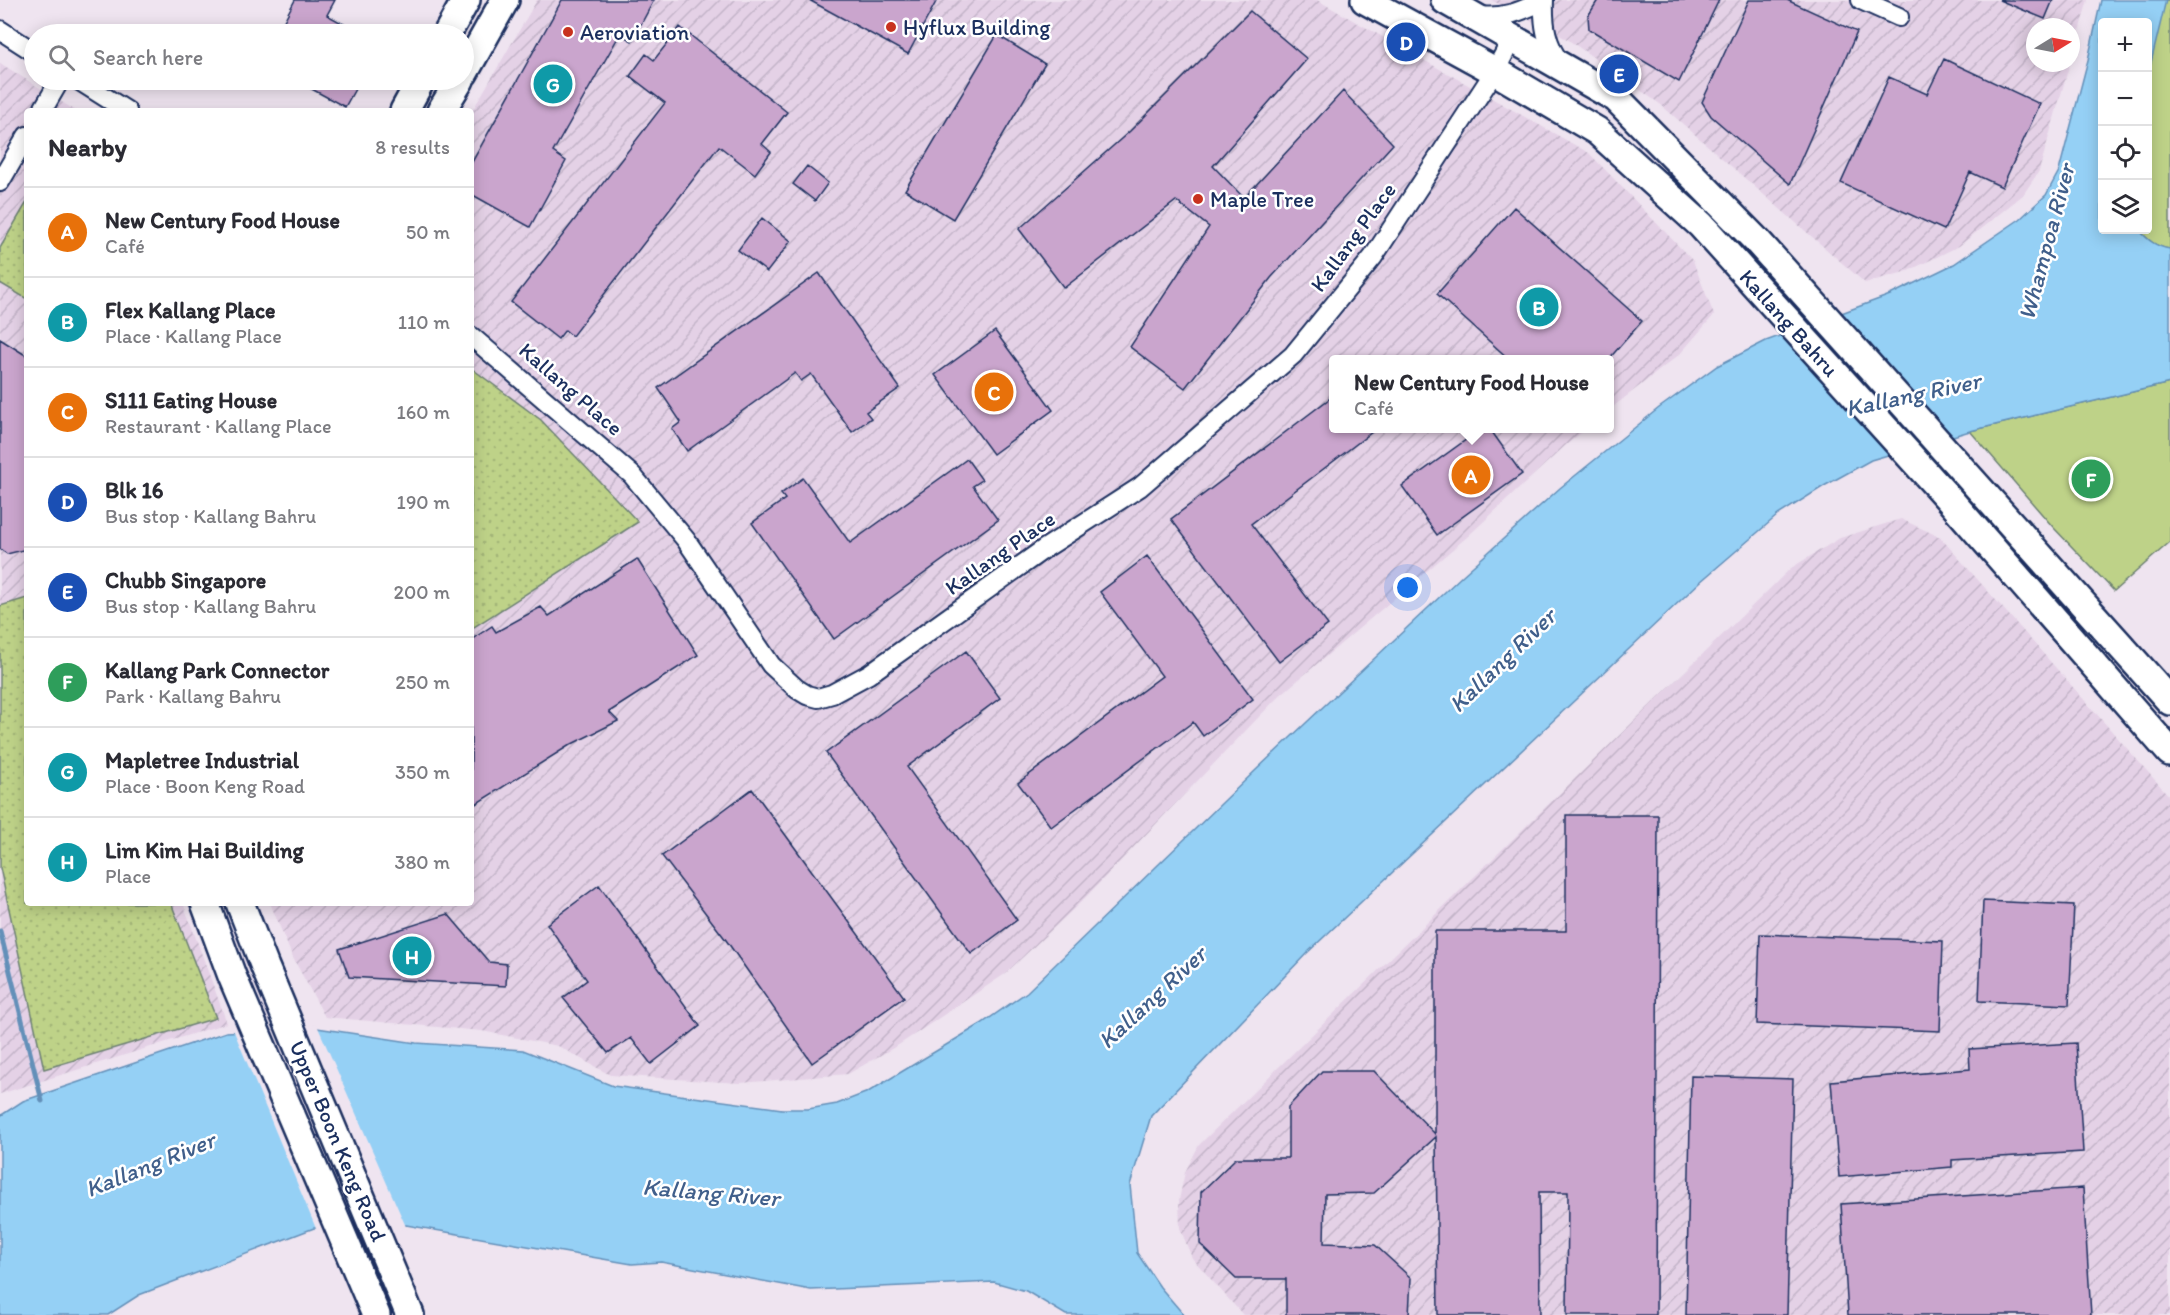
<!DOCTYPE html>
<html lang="en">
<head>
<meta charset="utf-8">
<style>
	body { margin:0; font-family:Itim,sans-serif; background:#f7f7f7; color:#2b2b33 }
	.controls { position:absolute; right:18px; top:18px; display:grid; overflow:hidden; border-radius:6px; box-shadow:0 3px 15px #0003 }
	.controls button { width:54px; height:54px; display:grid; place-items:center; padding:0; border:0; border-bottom:2px solid #e1e1e2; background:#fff; color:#2b2b33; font:30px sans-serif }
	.compass { position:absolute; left:2026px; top:18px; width:54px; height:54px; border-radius:50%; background:#fff; box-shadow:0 3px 15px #0003; rotate:80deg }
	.you { position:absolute; left:1408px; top:588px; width:21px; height:21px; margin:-15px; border:4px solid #fff; border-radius:50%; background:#1a73e8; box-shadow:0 0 0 9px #1a73e833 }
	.badge { display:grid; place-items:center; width:39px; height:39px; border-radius:50%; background:#7c3aed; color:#fff; font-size:20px; font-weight:700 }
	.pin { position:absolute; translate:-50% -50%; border:3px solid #fff; box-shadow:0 2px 6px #0006 }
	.popup { position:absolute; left:1329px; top:355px; width:285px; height:78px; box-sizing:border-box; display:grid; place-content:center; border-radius:6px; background:#fff; filter:drop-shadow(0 2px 4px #0005); font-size:20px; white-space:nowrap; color:#7c7c81 }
	.popup b { font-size:22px; color:#2b2b33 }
	.popup::after { content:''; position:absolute; left:50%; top:100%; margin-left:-12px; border:12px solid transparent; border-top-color:#fff }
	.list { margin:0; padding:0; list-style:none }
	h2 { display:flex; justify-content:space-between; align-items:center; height:78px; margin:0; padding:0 24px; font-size:26px }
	h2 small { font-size:20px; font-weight:400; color:#7c7c81 }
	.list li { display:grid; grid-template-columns:39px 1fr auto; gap:18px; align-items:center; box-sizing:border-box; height:90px; padding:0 24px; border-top:2px solid #e1e1e2 }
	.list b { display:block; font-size:22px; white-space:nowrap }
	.list p { margin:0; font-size:20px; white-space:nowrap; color:#7c7c81 }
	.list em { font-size:20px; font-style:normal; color:#7c7c81 }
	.icon { flex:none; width:33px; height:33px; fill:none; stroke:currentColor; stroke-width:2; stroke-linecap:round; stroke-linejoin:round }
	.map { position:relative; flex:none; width:2170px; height:1315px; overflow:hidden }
	.search { position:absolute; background:#fff; box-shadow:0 3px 15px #0003; left:24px; top:24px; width:450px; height:66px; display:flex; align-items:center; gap:15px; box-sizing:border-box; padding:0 21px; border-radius:33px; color:#7c7c81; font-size:22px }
	.panel { position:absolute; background:#fff; box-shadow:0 3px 15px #0003; left:24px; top:108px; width:450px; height:798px; border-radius:6px }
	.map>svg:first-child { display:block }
</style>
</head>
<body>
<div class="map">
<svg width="2170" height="1315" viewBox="0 0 2170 1315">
	<defs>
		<pattern id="industrial-furrows" width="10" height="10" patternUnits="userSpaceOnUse" patternTransform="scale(1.5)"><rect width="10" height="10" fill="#e4d1e6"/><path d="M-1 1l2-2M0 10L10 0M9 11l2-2" fill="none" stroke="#c3b4c8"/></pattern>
		<pattern id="grass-dots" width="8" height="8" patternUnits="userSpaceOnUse" patternTransform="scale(1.5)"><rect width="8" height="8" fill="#bed288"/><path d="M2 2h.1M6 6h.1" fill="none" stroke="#a3b578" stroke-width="1.8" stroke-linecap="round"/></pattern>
	</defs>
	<rect width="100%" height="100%" fill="#efe4f0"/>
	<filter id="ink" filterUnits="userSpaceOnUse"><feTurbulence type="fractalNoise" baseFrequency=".0167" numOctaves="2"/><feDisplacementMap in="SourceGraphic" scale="12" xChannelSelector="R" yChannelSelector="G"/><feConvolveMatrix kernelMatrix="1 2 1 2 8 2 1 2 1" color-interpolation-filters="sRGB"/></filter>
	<g filter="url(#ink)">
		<path fill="url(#industrial-furrows)" fill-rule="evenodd" d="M 537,0 L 1317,0 L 1589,153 L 1693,261 L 1714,315 L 1680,354 L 1609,410 L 1609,360 L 1333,360 L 1333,428 L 1586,429 L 1566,445 L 1467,537 L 1278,697 L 1082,901 L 1005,974 L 900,1044 L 848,1074 L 740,1083 L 610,1075 L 558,1046 L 482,1031 L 325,1017 L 292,956 L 270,903 L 471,903 L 471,113 Z
			M 1491,0 L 2088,0 L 2039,171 L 2023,195 L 1959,246 L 1908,271 L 1865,283 L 1660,104 L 1567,39 ZM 2035,27 L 2071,27 L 2071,63 L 2035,63 Z
			M 0,63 L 76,111 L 27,111 L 27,903 L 183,903 L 227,1023 L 0,1094 Z
			M 1901,519 L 1940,537 L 2170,797 L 2170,1315 L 1243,1315 L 1192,1258 L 1180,1228 L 1179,1200 L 1185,1172 L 1199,1145 L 1791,568 L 1840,538 Z"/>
		<path fill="url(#grass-dots)" stroke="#6c8073" stroke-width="1.5" d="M 27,202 L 27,299 L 0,283 L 0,248 Z
			M 471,368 L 541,420 L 638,522 L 471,629 Z
			M 27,598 L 27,903 L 171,903 L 216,1018 L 44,1069 L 0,868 L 0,606 Z"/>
		<path fill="#bed288" stroke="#6c8073" stroke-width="1.5" d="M 2165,0 L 2170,0 L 2170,249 C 2156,247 2148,240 2139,230 L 2148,230 L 2148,69 Z
			M 2170,383 L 2170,542 L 2114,591 L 2053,527 L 1970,431 Z"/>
		<path fill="#95d0f5" stroke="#6490b9" stroke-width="1.5" d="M 2101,0 L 2166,0 L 2148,75 L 2148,22 L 2102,22 L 2102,230 L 2139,230 C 2148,240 2156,247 2170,249 L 2170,383 L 1970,431 L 1871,460 L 1824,486 L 1778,515 L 1700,582 L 1306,954 L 1151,1116 L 1130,1185 L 1137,1253 L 1160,1287 L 1184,1315 L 1066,1315 L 1026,1291 L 994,1282 L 811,1290 L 661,1262 L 632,1264 L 406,1225 L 314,1228 L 139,1295 L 108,1315 L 0,1315 L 0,1116 L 23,1101 L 226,1032 L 317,1028 L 416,1043 L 523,1050 L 613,1086 L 782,1109 L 808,1109 L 837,1104 L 868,1092 L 981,1024 L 1027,992 L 1256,770 L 1463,575 L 1560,488 L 1659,408 L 1717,366 L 1766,341 L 1890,295 L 1954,264 L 2020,219 L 2046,195 L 2059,171 L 2088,60 Z"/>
		<path fill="#efe4f0" d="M 317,1025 L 407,1229 L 317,1231 L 233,1029 Z"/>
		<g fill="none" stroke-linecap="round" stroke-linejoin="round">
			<path stroke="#6490b9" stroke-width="5" d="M 0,931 L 42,1101"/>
		</g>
		<path fill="#caa5cd" stroke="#1b2f5e" stroke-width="1.5" d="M 295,0 L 335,0 L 327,15 L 362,34 L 277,34 Z
			M 562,0 L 654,0 L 632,41 L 620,34 L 553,152 L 566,161 L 530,227 L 471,194 L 471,164 Z
			M 809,0 L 937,0 L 908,54 Z
			M 1598,0 L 1719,0 L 1679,82 L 1589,29 L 1588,16 Z
			M 1749,0 L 1787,0 L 1857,32 L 1790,184 L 1711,116 L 1702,102 Z
			M 1999,0 L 2053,0 L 2045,19 Z
			M 1250,11 L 1307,59 L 1213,166 L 1244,198 L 1343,91 L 1393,144 L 1271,278 L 1185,388 L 1130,347 L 1209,227 L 1176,201 L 1064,288 L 1019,229 L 1130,131 Z
			M 680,27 L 787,112 L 762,144 L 771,152 L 755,174 L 719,146 L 572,336 L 565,330 L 558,339 L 511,302 L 665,103 L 630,76 L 646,54 L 654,60 Z
			M 997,35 L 1045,64 L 953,219 L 905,190 Z
			M 1944,59 L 2040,104 L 2002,187 L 1970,172 L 1944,230 L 1841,183 L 1889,77 L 1927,94 Z
			M 295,80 L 360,80 L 345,107 Z
			M 807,166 L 828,183 L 815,201 L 793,184 Z
			M 1514,207 L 1642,321 L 1608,360 L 1510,360 L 1437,294 Z
			M 762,218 L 791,241 L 767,272 L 738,250 Z
			M 819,273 L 900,388 L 866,412 L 871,418 L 852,432 L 811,374 L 801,381 L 795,373 L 687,451 L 672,429 L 681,422 L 658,388 Z
			M 995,331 L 1053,410 L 993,454 L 935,375 Z
			M 0,339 L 27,356 L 27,549 L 7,554 L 0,549 Z
			M 1333,396 L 1333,429 L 1376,429 L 1251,524 L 1328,625 L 1279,662 L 1171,519 Z
			M 1481,429 L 1490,429 L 1522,474 L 1437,535 L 1402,486 Z
			M 967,459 L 982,480 L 973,486 L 998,520 L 834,639 L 752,523 L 785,499 L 781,494 L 803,478 L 850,543 Z
			M 1147,556 L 1253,699 L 1203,736 L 1193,722 L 1051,827 L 1018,783 L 1162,676 L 1100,592 Z
			M 637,559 L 698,655 L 609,712 L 618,721 L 570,745 L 471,807 L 471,640 L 492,626 L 496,632 L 541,607 L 549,616 Z
			M 966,651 L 1000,698 L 907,767 L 1017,920 L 971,954 L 826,753 Z
			M 752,789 L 904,997 L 812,1063 L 726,940 L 662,856 Z
			M 1566,815 L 1658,815 L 1656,1315 L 1567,1315 L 1568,1192 L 1539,1192 L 1540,1315 L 1438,1315 L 1436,1137 L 1374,1193 L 1325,1194 L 1324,1243 L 1375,1245 L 1411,1278 L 1409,1315 L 1286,1315 L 1286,1279 L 1236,1279 L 1200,1244 L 1201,1192 L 1236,1158 L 1288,1158 L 1288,1107 L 1322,1071 L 1374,1071 L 1435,1134 L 1435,931 L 1566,931 Z
			M 599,885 L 700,1026 L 651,1064 L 631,1038 L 608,1053 L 563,998 L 587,980 L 547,924 Z
			M 1983,901 L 2074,905 L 2069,1005 L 1979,1001 Z
			M 448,914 L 489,962 L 507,964 L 506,986 L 349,977 L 339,949 Z
			M 1760,934 L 1943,941 L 1940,1031 L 1757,1024 Z
			M 2076,1043 L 2083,1152 L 1952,1160 L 1952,1167 L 1839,1177 L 1831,1081 L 1970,1069 L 1969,1049 Z
			M 1691,1076 L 1793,1079 L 1787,1315 L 1686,1315 Z
			M 2083,1188 L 2091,1315 L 1848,1315 L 1841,1204 Z"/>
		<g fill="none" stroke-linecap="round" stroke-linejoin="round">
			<g stroke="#1b2f5e" stroke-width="22">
				<path id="minor" d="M 1544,0 C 1543,24 1546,45 1561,64
					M 1861,0 L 1899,17
					M 1479,16 C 1504,19 1521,11 1543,1
					M 0,30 L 34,52
					M 78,80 L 127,111
					M 42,111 L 60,80
					M 0,182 L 27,136
					M 471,336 L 632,475 L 686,540 L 771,665 L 797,689 L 807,695 L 818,698 L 832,694 L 869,674 L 1044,549 L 1140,487 L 1293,355 L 1373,257 L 1495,71 L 1512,39"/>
			</g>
			<g stroke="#1b2f5e" stroke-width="32">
				<path id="secondary" d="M 1365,0 L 1495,71 L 1597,131 L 1701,225 L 1948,498 L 2170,752
					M 1445,0 L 1616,98 L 1759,243 L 2170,701
					M 447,34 L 466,0
					M 464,73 L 505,0
					M 404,111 L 421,80
					M 441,111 L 460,80
					M 205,903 L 232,976 L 376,1315
					M 240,903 L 265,967 L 410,1315"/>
			</g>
			<use href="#minor" stroke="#fff" stroke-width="18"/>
			<use href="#secondary" stroke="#fff" stroke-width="27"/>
		</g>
	</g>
	<g fill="#c8321e" stroke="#fff" stroke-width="2">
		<circle cx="891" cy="27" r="6"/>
		<circle cx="568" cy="32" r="6"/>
		<circle cx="1198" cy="199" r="6"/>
	</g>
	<g text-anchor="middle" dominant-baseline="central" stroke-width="5" stroke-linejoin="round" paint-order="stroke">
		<g font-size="22" fill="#1b2f5e" stroke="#fff" text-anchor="start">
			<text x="903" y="27">Hyflux Building</text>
			<text x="580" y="32">Aeroviation</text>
			<text x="1210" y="199">Maple Tree</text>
		</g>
		<g font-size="22" fill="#1b2f5e" stroke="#fff">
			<text transform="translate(1353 237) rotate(-54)">Kallang Place</text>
			<text transform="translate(1789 323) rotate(48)">Kallang Bahru</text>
			<text transform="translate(571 389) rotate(41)">Kallang Place</text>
			<text transform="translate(1000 553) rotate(-35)">Kallang Place</text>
			<text transform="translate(338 1141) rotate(67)">Upper Boon Keng Road</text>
		</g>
		<g font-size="24" font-style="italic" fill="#405f8b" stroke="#fff">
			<text transform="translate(2046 242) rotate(-75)">Whampoa River</text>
			<text transform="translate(1913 394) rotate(-12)">Kallang River</text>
			<text transform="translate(1502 660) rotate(-44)">Kallang River</text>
			<text transform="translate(1152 997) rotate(-43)">Kallang River</text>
			<text transform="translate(150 1164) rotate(-22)">Kallang River</text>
			<text transform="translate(711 1192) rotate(5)">Kallang River</text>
		</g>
	</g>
</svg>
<div class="controls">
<button>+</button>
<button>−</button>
<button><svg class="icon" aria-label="locate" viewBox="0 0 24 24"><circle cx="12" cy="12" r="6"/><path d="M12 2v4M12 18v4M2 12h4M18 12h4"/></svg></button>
<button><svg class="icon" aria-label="layers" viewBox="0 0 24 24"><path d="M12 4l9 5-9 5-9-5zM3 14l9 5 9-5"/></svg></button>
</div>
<svg class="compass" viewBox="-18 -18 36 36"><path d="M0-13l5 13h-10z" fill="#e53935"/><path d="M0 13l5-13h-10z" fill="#7c7c81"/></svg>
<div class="you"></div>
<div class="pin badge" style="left:1471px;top:475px;background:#e8710a">A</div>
<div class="popup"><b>New Century Food House</b>Café</div>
<div class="pin badge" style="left:1539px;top:307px;background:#0f9aa8">B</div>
<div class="pin badge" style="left:994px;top:392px;background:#e8710a">C</div>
<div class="pin badge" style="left:1406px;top:42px;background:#1a4fb4">D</div>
<div class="pin badge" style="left:1619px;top:74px;background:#1a4fb4">E</div>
<div class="pin badge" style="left:2091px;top:479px;background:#2e9e5b">F</div>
<div class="pin badge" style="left:553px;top:84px;background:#0f9aa8">G</div>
<div class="pin badge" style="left:412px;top:956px;background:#0f9aa8">H</div>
<div class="search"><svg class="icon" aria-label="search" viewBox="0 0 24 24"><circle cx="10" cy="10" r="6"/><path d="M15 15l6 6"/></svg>Search here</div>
<section class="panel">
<h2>Nearby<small>8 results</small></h2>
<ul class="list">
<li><span class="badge" style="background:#e8710a">A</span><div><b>New Century Food House</b><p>Café</p></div><em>50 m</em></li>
<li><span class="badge" style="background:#0f9aa8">B</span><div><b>Flex Kallang Place</b><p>Place · Kallang Place</p></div><em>110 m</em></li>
<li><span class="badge" style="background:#e8710a">C</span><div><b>S111 Eating House</b><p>Restaurant · Kallang Place</p></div><em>160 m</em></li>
<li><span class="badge" style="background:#1a4fb4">D</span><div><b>Blk 16</b><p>Bus stop · Kallang Bahru</p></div><em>190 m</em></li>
<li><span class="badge" style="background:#1a4fb4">E</span><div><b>Chubb Singapore</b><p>Bus stop · Kallang Bahru</p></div><em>200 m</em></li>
<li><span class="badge" style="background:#2e9e5b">F</span><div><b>Kallang Park Connector</b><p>Park · Kallang Bahru</p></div><em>250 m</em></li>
<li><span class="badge" style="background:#0f9aa8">G</span><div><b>Mapletree Industrial</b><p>Place · Boon Keng Road</p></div><em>350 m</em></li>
<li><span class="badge" style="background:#0f9aa8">H</span><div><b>Lim Kim Hai Building</b><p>Place</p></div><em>380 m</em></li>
</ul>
</section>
</div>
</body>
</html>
